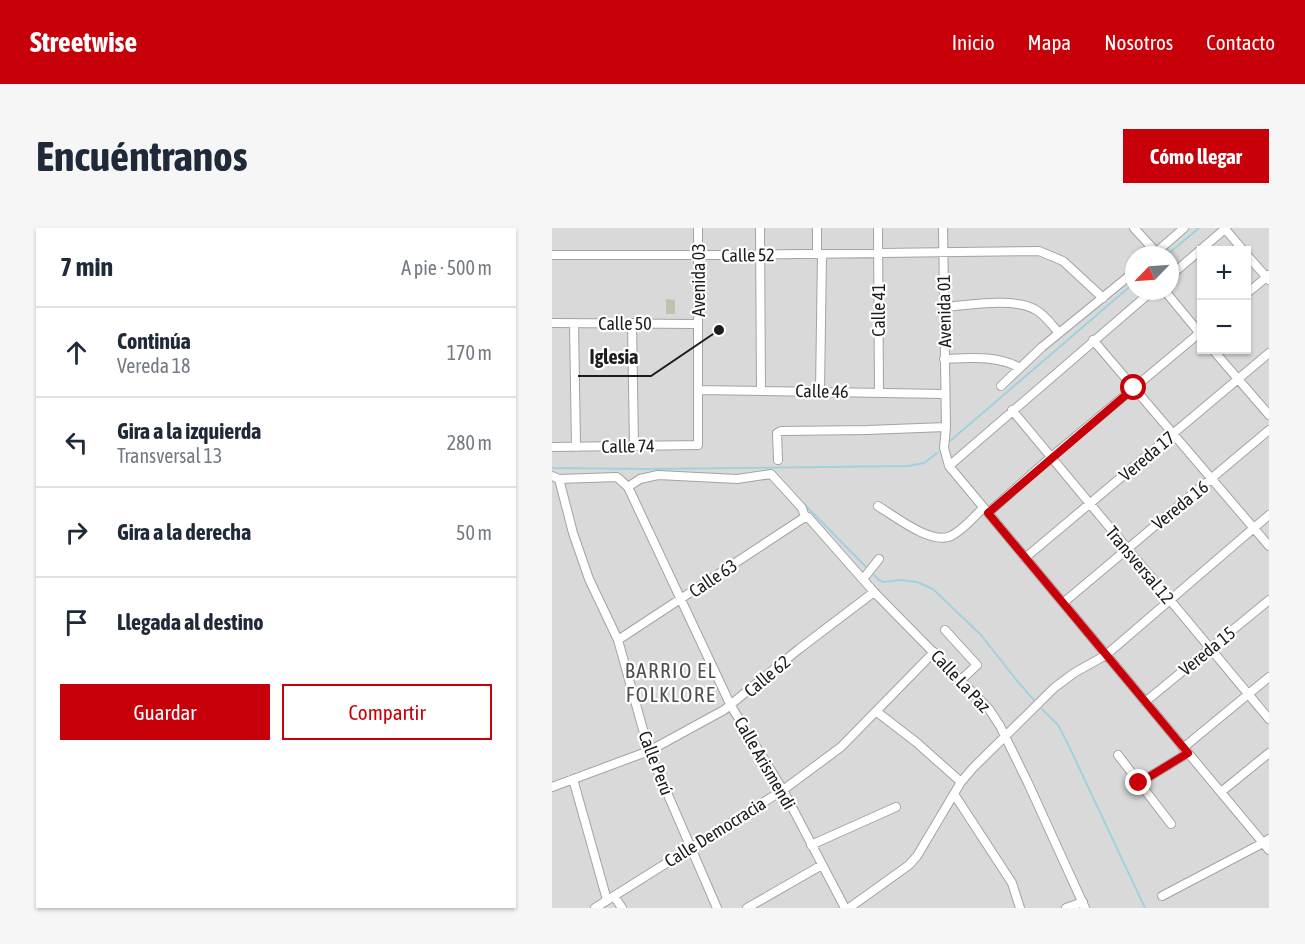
<!DOCTYPE html>
<html lang="es">
<head>
<meta charset="utf-8">
<style>
	body { margin:0; font-family:"Asap Condensed",sans-serif; background:#f6f6f7; color:#1f2937 }
	.controls { position:absolute; right:18px; top:18px; display:grid; overflow:hidden; border-radius:0px; box-shadow:0 2px 4px #0004 }
	.controls button { width:54px; height:54px; display:grid; place-items:center; padding:0; border:0; border-bottom:2px solid #e0e1e3; background:#fff; color:#1f2937; font:30px sans-serif }
	.compass { position:absolute; left:573px; top:18px; width:54px; height:54px; border-radius:50%; background:#fff; box-shadow:0 2px 4px #0004; rotate:245deg }
	.stop { position:absolute; width:18px; height:18px; margin:-14px; border:4px solid #c8000a; border-radius:50%; background:#fff }
	.stop.end { background:#c8000a; border-color:#fff; box-shadow:0 2px 6px #0008 }
	.list { margin:0; padding:0; list-style:none }
	h2 { display:flex; justify-content:space-between; align-items:center; height:78px; margin:0; padding:0 24px; font-size:26px }
	h2 small { font-size:20px; font-weight:400; color:#747a83 }
	.list li { display:grid; grid-template-columns:39px 1fr auto; gap:18px; align-items:center; box-sizing:border-box; height:90px; padding:0 24px; border-top:2px solid #e0e1e3 }
	.list b { display:block; font-size:22px; white-space:nowrap }
	.list p { margin:0; font-size:20px; white-space:nowrap; color:#747a83 }
	.list em { font-size:20px; font-style:normal; color:#747a83 }
	.actions { display:flex; gap:12px; padding:18px 24px }
	.actions a { flex:1; padding:14px 0; border:2px solid #c8000a; border-radius:0px; text-align:center; font-size:21px; color:#c8000a }
	.actions .main { background:#c8000a; color:#fff }
	.icon { flex:none; width:33px; height:33px; fill:none; stroke:currentColor; stroke-width:2; stroke-linecap:round; stroke-linejoin:round }
	.map { position:relative; flex:none; width:717px; height:680px; overflow:hidden; border-radius:0px }
	header { display:flex; align-items:center; gap:36px; box-sizing:border-box; height:84px; padding:0 30px; background:#c8000a; color:#fff }
	header strong { font-size:28px }
	nav { display:flex; gap:33px; margin-inline-start:auto; font-size:21px }
	.intro { display:flex; align-items:center; justify-content:space-between; box-sizing:border-box; height:144px; padding:0 36px }
	h1 { margin:0; font-size:42px }
	.button { padding:15px 27px; border-radius:0px; background:#c8000a; color:#fff; font-size:21px; font-weight:700 }
	main { display:flex; gap:36px; padding:0 36px }
	aside { flex:1; background:#fff; border-radius:0px; box-shadow:0 2px 4px #0004 }
	.map>svg:first-child { display:block }
</style>
</head>
<body>
<header>
<strong>Streetwise</strong>
<nav><a>Inicio</a><a>Mapa</a><a>Nosotros</a><a>Contacto</a></nav>
</header>
<div class="intro"><h1>Encuéntranos</h1><a class="button">Cómo llegar</a></div>
<main>
<aside>
<h2>7 min<small>A pie · 500 m</small></h2>
<ul class="list">
<li><svg class="icon" aria-label="ahead" viewBox="0 0 24 24"><path d="M12 20V5M6 11l6-6 6 6"/></svg><div><b>Continúa</b><p>Vereda 18</p></div><em>170 m</em></li>
<li><svg class="icon" aria-label="left" viewBox="0 0 24 24"><path d="M17 20v-9H6M10 6l-5 5 5 5"/></svg><div><b>Gira a la izquierda</b><p>Transversal 13</p></div><em>280 m</em></li>
<li><svg class="icon" aria-label="right" viewBox="0 0 24 24"><path d="M7 20v-9h11M14 6l5 5-5 5"/></svg><div><b>Gira a la derecha</b></div><em>50 m</em></li>
<li><svg class="icon" aria-label="arrive" viewBox="0 0 24 24"><path d="M6 21V4h12l-3 4 3 4H6"/></svg><div><b>Llegada al destino</b></div></li>
</ul>
<div class="actions"><a class="main">Guardar</a><a>Compartir</a></div>
</aside>
<div class="map">
<svg width="717" height="680" viewBox="0 0 717 680">
	<rect width="100%" height="100%" fill="#eee9e1"/>
	<path fill="#dad9d9" fill-rule="evenodd" d="M 0,0 L 717,0 L 717,680 L 0,680 ZM 650,22 L 694,22 L 694,122 L 650,122 ZM 582,27 L 618,27 L 618,63 L 582,63 Z"/>
	<path fill="#c2c1ad" d="M 114,71 L 123,72 L 123,86 L 114,86 Z"/>
	<g fill="none" stroke-linecap="round" stroke-linejoin="round">
		<path stroke="#a0d2dd" stroke-width="2" d="M 615,27 L 647,0
			M 398,213 L 582,55
			M 0,240 L 96,241 L 356,238 L 372,235 L 385,225
			M 251,275 L 327,352 L 331,354 L 349,352 L 365,354 L 381,361 L 429,407 L 466,454 L 482,472
			M 490,481 L 506,497 L 515,514 L 593,680"/>
		<g stroke="#a3a3a3" stroke-width="10">
			<path id="street" d="M 208,0 L 209,163
				M 326,0 L 327,165
				M 391,0 L 394,199 L 392,220 L 397,238 L 717,622
				M 582,0 L 604,24
				M 673,1 L 691,22
				M 265,26 L 265,0
				M 694,26 L 717,52
				M 0,27 L 163,27 L 487,23 L 511,33 L 551,70
				M 601,27 L 632,0
				M 618,48 L 674,0
				M 613,63 L 650,108
				M 694,66 L 717,47
				M 392,79 C 416,77 463,69 484,82 C 493,87 500,97 507,105
				M 0,95 L 146,96
				M 22,95 L 24,219
				M 80,95 L 82,218
				M 541,112 L 717,318
				M 661,122 L 717,187
				M 392,131 C 418,130 445,127 468,140
				M 449,158 L 490,119 L 582,44
				M 147,162 L 393,166
				M 268,163 L 270,26
				M 460,182 L 717,491
				M 0,219 L 146,217 L 146,0
				M 226,232 L 225,205 L 229,203 L 315,202 L 394,199
				M 397,238 L 600,63
				M 0,248 L 7,251 L 65,249 L 76,259 L 179,478 L 231,562 L 293,680
				M 7,251 L 21,305 L 37,351 L 66,412 L 97,523 L 165,680
				M 76,259 L 88,251 L 106,247 L 185,251 L 219,246 L 250,280 L 253,289
				M 326,278 C 344,289 379,317 399,308 C 411,302 422,289 431,280
				M 436,285 L 498,230 L 650,103
				M 473,330 L 717,125
				M 311,351 L 327,331
				M 511,375 L 717,202
				M 393,402 L 425,437 L 409,452
				M 66,412 L 250,291 L 256,289 L 322,364 L 437,481 L 448,498 L 476,555 L 533,680
				M 593,474 L 717,372
				M 325,484 L 364,514 L 409,554
				M 631,520 L 717,449
				M 566,527 L 619,596
				M 21,551 L 55,672
				M 587,555 L 636,525
				M 0,559 L 97,523 L 172,482 L 247,421 L 322,364
				M 669,564 L 717,525
				M 402,566 L 460,655 L 468,680
				M 259,617 L 344,579
				M 62,668 L 70,680
				M 610,668 L 711,615 L 717,611
				M 43,680 L 231,562 L 289,519 L 382,424
				M 195,680 L 270,637
				M 297,680 L 357,637 L 365,628 L 409,554 L 421,540 L 502,460 L 522,445 L 554,427 L 717,287
				M 514,680 L 531,674"/>
		</g>
		<use href="#street" stroke="#fff" stroke-width="8"/>
	</g>
	<g fill="none" stroke-linecap="round" stroke-linejoin="round">
		<path stroke="#c8000a" stroke-width="8" d="M 582,160 L 436,285 L 636,525 L 587,555"/>
	</g>
	<g text-anchor="middle" dominant-baseline="central" stroke-width="4.5" stroke-linejoin="round" paint-order="stroke">
		<g font-size="18" fill="#1c1c1c" stroke="#fff">
			<text transform="translate(196 27) rotate(-1)">Calle 52</text>
			<text transform="translate(146 52) rotate(-90)">Avenida 03</text>
			<text transform="translate(326 82) rotate(-90)">Calle 41</text>
			<text transform="translate(392 83) rotate(-91)">Avenida 01</text>
			<text x="73" y="95">Calle 50</text>
			<text transform="translate(270 163) rotate(1)">Calle 46</text>
			<text transform="translate(76 218) rotate(-1)">Calle 74</text>
			<text transform="translate(595 228) rotate(-40)">Vereda 17</text>
			<text transform="translate(628 277) rotate(-39)">Vereda 16</text>
			<text transform="translate(588 337) rotate(50)">Transversal 12</text>
			<text transform="translate(161 350) rotate(-34)">Calle 63</text>
			<text transform="translate(655 423) rotate(-39)">Vereda 15</text>
			<text transform="translate(215 448) rotate(-40)">Calle 62</text>
			<text transform="translate(409 453) rotate(47)">Calle La Paz</text>
			<text transform="translate(104 535) rotate(69)">Calle Perú</text>
			<text transform="translate(213 535) rotate(60)">Calle Arismendi</text>
			<text transform="translate(163 604) rotate(-32)">Calle Democracia</text>
		</g>
		<g font-size="21" letter-spacing="1.5" fill="#4f4f4f" stroke="#fff">
			<text x="119" y="442">BARRIO EL<tspan x="119" dy="24">FOLKLORE</tspan></text>
		</g>
	</g>
	<path fill="none" stroke="#1c1c1c" stroke-width="2" d="M167 102L99 148H26"/>
	<circle fill="#1c1c1c" stroke="#fff" stroke-width="2" cx="167" cy="102" r="6"/>
	<g font-size="20" text-anchor="middle" font-weight="bold" fill="#1c1c1c" stroke="#fff" stroke-width="4.5" stroke-linejoin="round" paint-order="stroke">
		<text x="62" y="136">Iglesia</text>
	</g>
</svg>
<div class="controls">
<button>+</button>
<button>−</button>
</div>
<svg class="compass" viewBox="-18 -18 36 36"><path d="M0-13l5 13h-10z" fill="#e53935"/><path d="M0 13l5-13h-10z" fill="#747a83"/></svg>
<div class="stop" style="left:582px;top:160px"></div>
<div class="stop end" style="left:587px;top:555px"></div>
</div>
</main>
</body>
</html>
